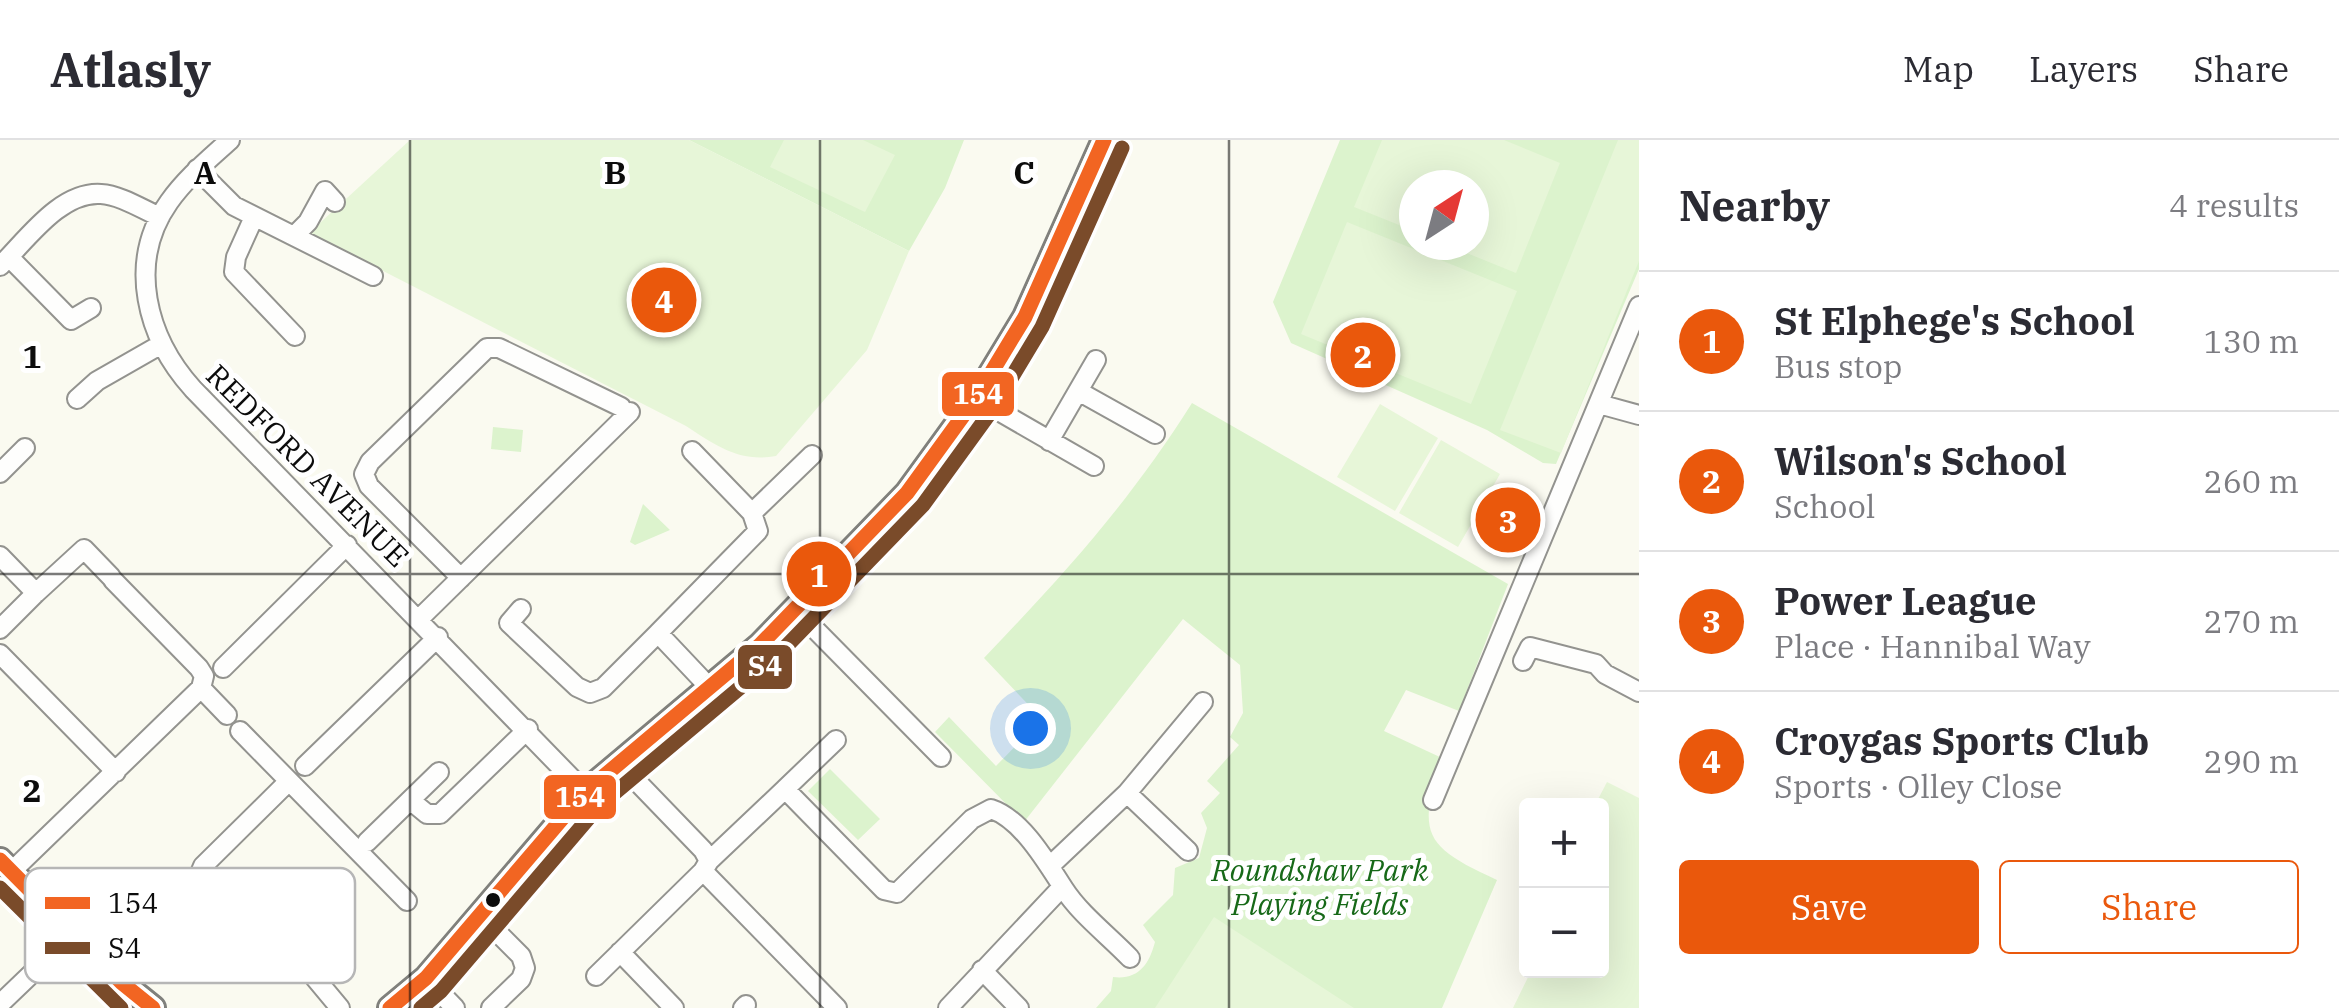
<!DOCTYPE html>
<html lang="en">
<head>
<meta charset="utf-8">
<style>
	body { margin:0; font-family:"IBM Plex Serif",serif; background:#f2f2f3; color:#2b2b33 }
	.controls { position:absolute; right:30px; bottom:30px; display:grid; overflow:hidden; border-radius:10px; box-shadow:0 10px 40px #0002 }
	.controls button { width:90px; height:90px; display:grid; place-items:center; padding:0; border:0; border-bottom:2px solid #e1e1e2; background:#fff; color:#2b2b33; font:50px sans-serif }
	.compass { position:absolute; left:1399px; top:30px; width:90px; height:90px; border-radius:50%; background:#fff; box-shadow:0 10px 40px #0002; rotate:36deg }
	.you { position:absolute; left:1030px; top:588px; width:35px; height:35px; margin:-25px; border:8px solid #fff; border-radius:50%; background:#1a73e8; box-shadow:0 0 0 15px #1a73e833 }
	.badge { display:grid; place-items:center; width:65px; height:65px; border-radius:50%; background:#ea580c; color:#fff; font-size:32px; font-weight:700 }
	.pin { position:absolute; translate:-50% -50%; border:5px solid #fff; box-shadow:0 2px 10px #0006 }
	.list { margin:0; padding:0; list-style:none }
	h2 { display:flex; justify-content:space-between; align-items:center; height:130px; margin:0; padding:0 40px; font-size:42px }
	h2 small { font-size:32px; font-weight:400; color:#7c7c81 }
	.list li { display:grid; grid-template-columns:65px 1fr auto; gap:30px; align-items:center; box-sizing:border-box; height:140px; padding:0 40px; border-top:2px solid #e1e1e2 }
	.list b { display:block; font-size:38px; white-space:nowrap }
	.list p { margin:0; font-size:32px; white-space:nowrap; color:#7c7c81 }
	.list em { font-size:32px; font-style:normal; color:#7c7c81 }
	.actions { display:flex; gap:20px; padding:30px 40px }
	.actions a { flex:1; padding:22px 0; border:2px solid #ea580c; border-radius:10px; text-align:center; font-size:35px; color:#ea580c }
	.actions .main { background:#ea580c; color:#fff }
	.map { position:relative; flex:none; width:1639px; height:868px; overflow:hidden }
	header { display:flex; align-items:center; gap:60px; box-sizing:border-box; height:140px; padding:0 50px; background:#fff; border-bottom:2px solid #e1e1e2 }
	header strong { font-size:48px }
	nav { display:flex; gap:55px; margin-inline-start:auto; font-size:35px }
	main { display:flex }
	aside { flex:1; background:#fff }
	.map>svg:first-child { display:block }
</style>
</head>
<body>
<header>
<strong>Atlasly</strong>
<nav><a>Map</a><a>Layers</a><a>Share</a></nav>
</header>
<main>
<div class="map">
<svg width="1639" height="868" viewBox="0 0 1639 868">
	<rect width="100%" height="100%" fill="#fafaf0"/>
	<path fill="#dcf3cd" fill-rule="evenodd" d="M 689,0 L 964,0 L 945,48 L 909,111 Z
		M 1340,0 L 1639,0 L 1639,129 L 1556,324 L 1543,323 L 1487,290 L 1291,203 L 1273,162 ZM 1414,45 L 1474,45 L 1474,105 L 1414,105 Z
		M 1192,263 L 1508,444 L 1459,571 L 1406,550 L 1384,591 L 1442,618 C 1416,695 1425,707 1497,740 L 1442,868 L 1096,868 L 1111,851 L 1113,837 C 1138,840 1149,825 1155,802 L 1143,785 L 1173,755 L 1175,728 L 1199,718 L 1207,688 L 1201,673 L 1220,653 L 1207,641 L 1239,605 L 1230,597 L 1243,573 L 1240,525 L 1183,479 L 1024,682 L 935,592 L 949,577 L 996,626 L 1042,579 L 984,518 C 1066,432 1128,364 1192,263 Z
		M 493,287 L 523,290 L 521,312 L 491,309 Z
		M 643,364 L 670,390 L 635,405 L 630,402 Z
		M 830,629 L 880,679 L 858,700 L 808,651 Z"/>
	<path fill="#e7f6d8" d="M 410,0 L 689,0 L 909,111 L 867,210 L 776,316 C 740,323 715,305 686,286 L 309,93 Z
		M 784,0 L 863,0 L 895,15 L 865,72 L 770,27 Z
		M 1382,0 L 1504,0 L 1560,23 L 1516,133 L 1447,105 L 1474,105 L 1474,45 L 1414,45 L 1414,91 L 1354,67 Z
		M 1618,0 L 1639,0 L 1639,121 L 1561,313 L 1500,290 Z
		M 1347,82 L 1517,151 L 1471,264 L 1301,194 Z
		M 1380,264 L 1438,298 L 1395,371 L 1337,337 Z
		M 1441,300 L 1500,334 L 1458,407 L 1399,373 Z
		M 1607,642 L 1639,658 L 1639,868 L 1513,868 L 1531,831 L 1602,830 L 1602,666 L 1595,665 Z
		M 1214,777 L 1354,868 L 1155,868 Z"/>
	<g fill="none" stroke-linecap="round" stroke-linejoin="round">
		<g stroke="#93938f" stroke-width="22">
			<path id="minor" d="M 230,0 C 208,20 186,38 169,62 C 126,123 147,198 193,249 L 585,652
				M 197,29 L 234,66 L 373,136
				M 254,77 L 236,117 L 234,132 L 295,196
				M 294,96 L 308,82 L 325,51 L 335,62
				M 9,117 L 71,180 L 91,168
				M 0,126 C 26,101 60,51 101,54 C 120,55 142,69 160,77
				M 1096,220 L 1078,251 L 1155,294
				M 976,258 L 1094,326
				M 77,259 L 97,241 L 160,205
				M 1599,264 L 1639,275
				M 1049,301 L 1078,251
				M 0,333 L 25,308
				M 752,373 L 812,315
				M 0,416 L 36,453 L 0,489
				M 461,438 L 369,346 L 364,334 L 370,322 L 487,208 L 499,208 L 621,267
				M 113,440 L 199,528 L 204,536 L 201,548 L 227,575
				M 36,453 L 84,409 L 111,437
				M 521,469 L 509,483 L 577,547 L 590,553 L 603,548 L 658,493 L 710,548
				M 797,471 L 941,617
				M 420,478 L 630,272
				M 658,493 L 758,391 L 752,373 L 692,311
				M 0,514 L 116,632
				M 1523,521 L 1530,507 L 1596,524 L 1605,534 L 1639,552
				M 223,528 L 347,405
				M 240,591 L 407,761
				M 621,625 L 703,710 L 709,721 L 703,731 L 837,868
				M 305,626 L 438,497
				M 785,649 L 836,600
				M 1127,653 L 1188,711
				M 410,660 L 427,674 L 440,674 L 528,589
				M 1433,660 L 1639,166
				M 367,702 L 439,632
				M 709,721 L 785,649 L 884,750 L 897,753 L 972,679 L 991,669 C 1022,679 1047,723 1064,749 C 1080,774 1109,796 1130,818
				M 1051,725 L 1127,653 L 1203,562
				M 12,731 L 201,548
				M 479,774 L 521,816 L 525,828 L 521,839 L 491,868
				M 620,812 L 674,868
				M 982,830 L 1019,868
				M 596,836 L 703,731
				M 315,838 L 340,868
				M 426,838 L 455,868
				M 122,843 L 197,768 L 197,740 L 203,726 L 288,642
				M 0,864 L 73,794
				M 743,868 L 746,865
				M 948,868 L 1062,747"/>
		</g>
		<g stroke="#80807c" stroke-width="28">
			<path id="major" d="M 0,720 L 122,843 L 153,868
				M 390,868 L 426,838 L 585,652 L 760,505 L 907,353 L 976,258 L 1025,177 L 1104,0"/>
		</g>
		<use href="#minor" stroke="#fefefd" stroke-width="18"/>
		<use href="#major" stroke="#ececd6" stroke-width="22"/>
		<g stroke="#fff" stroke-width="22">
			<path id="bus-1" d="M 0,720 L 122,843 L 153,868
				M 390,868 L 426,838 L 585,652 L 760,505 L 907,353 L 976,258 L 1025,177 L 1104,0"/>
		</g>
		<g stroke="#fff" stroke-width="22">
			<path id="bus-2" d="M 0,748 L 121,868
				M 421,868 L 441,851 L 599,666 L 773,520 L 923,365 L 992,270 L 1042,187 L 1122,8"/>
		</g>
		<use href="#bus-1" stroke="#f26522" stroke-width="15"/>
		<use href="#bus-2" stroke="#7a4b2a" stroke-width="15"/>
	</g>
	<path fill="none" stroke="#0c0c0c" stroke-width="2.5" stroke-opacity="0.55" d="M 410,0 L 410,868M 820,0 L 820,868M 1229,0 L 1229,868M 0,434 L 1639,434"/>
	<circle fill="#0c0c0c" stroke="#fff" stroke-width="4" cx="493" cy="760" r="9"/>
	<g text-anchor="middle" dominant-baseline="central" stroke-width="10" stroke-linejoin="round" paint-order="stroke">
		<g font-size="30" fill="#0c0c0c" stroke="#fff">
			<text transform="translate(308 325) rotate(45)">REDFORD AVENUE</text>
		</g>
		<g font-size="30" font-style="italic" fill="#176918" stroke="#fff">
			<text x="1320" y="729">Roundshaw Park<tspan x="1320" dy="34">Playing Fields</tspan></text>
		</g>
	</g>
	<rect x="25" y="728" width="330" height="115" rx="15" fill="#fff" stroke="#b6b6b6" stroke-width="2.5"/>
	<rect x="45" y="757" width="45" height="12" fill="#f26522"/>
	<rect x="45" y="802" width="45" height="12" fill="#7a4b2a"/>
	<g font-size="28" fill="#0c0c0c">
		<text x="108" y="773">154</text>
		<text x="108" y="818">S4</text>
	</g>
	<g font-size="32" text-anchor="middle" font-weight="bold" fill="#0c0c0c" stroke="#fff" stroke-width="10" stroke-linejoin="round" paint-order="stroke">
		<text x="205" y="44">A</text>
		<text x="615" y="44">B</text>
		<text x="1024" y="44">C</text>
		<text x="32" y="228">1</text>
		<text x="32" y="662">2</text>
	</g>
	<g stroke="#fff" stroke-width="4">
		<rect x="940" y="230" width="76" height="48" rx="10" fill="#f26522"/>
		<rect x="736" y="503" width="58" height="48" rx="10" fill="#7a4b2a"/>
		<rect x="542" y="633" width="76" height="48" rx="10" fill="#f26522"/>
	</g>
	<g font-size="28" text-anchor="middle" font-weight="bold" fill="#fff">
		<text x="978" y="264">154</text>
		<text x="765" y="536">S4</text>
		<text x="580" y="667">154</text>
	</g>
</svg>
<div class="controls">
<button>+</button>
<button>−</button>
</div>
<svg class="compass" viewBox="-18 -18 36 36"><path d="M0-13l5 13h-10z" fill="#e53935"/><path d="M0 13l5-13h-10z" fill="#7c7c81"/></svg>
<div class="you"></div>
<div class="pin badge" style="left:819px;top:434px">1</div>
<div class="pin badge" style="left:1363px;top:215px">2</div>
<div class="pin badge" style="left:1508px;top:380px">3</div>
<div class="pin badge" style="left:664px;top:160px">4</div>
</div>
<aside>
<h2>Nearby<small>4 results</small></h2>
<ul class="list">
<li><span class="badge">1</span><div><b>St Elphege's School</b><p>Bus stop</p></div><em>130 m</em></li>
<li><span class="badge">2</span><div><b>Wilson's School</b><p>School</p></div><em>260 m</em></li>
<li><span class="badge">3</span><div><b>Power League</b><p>Place · Hannibal Way</p></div><em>270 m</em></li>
<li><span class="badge">4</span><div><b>Croygas Sports Club</b><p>Sports · Olley Close</p></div><em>290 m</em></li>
</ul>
<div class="actions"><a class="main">Save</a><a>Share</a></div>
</aside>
</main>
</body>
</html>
